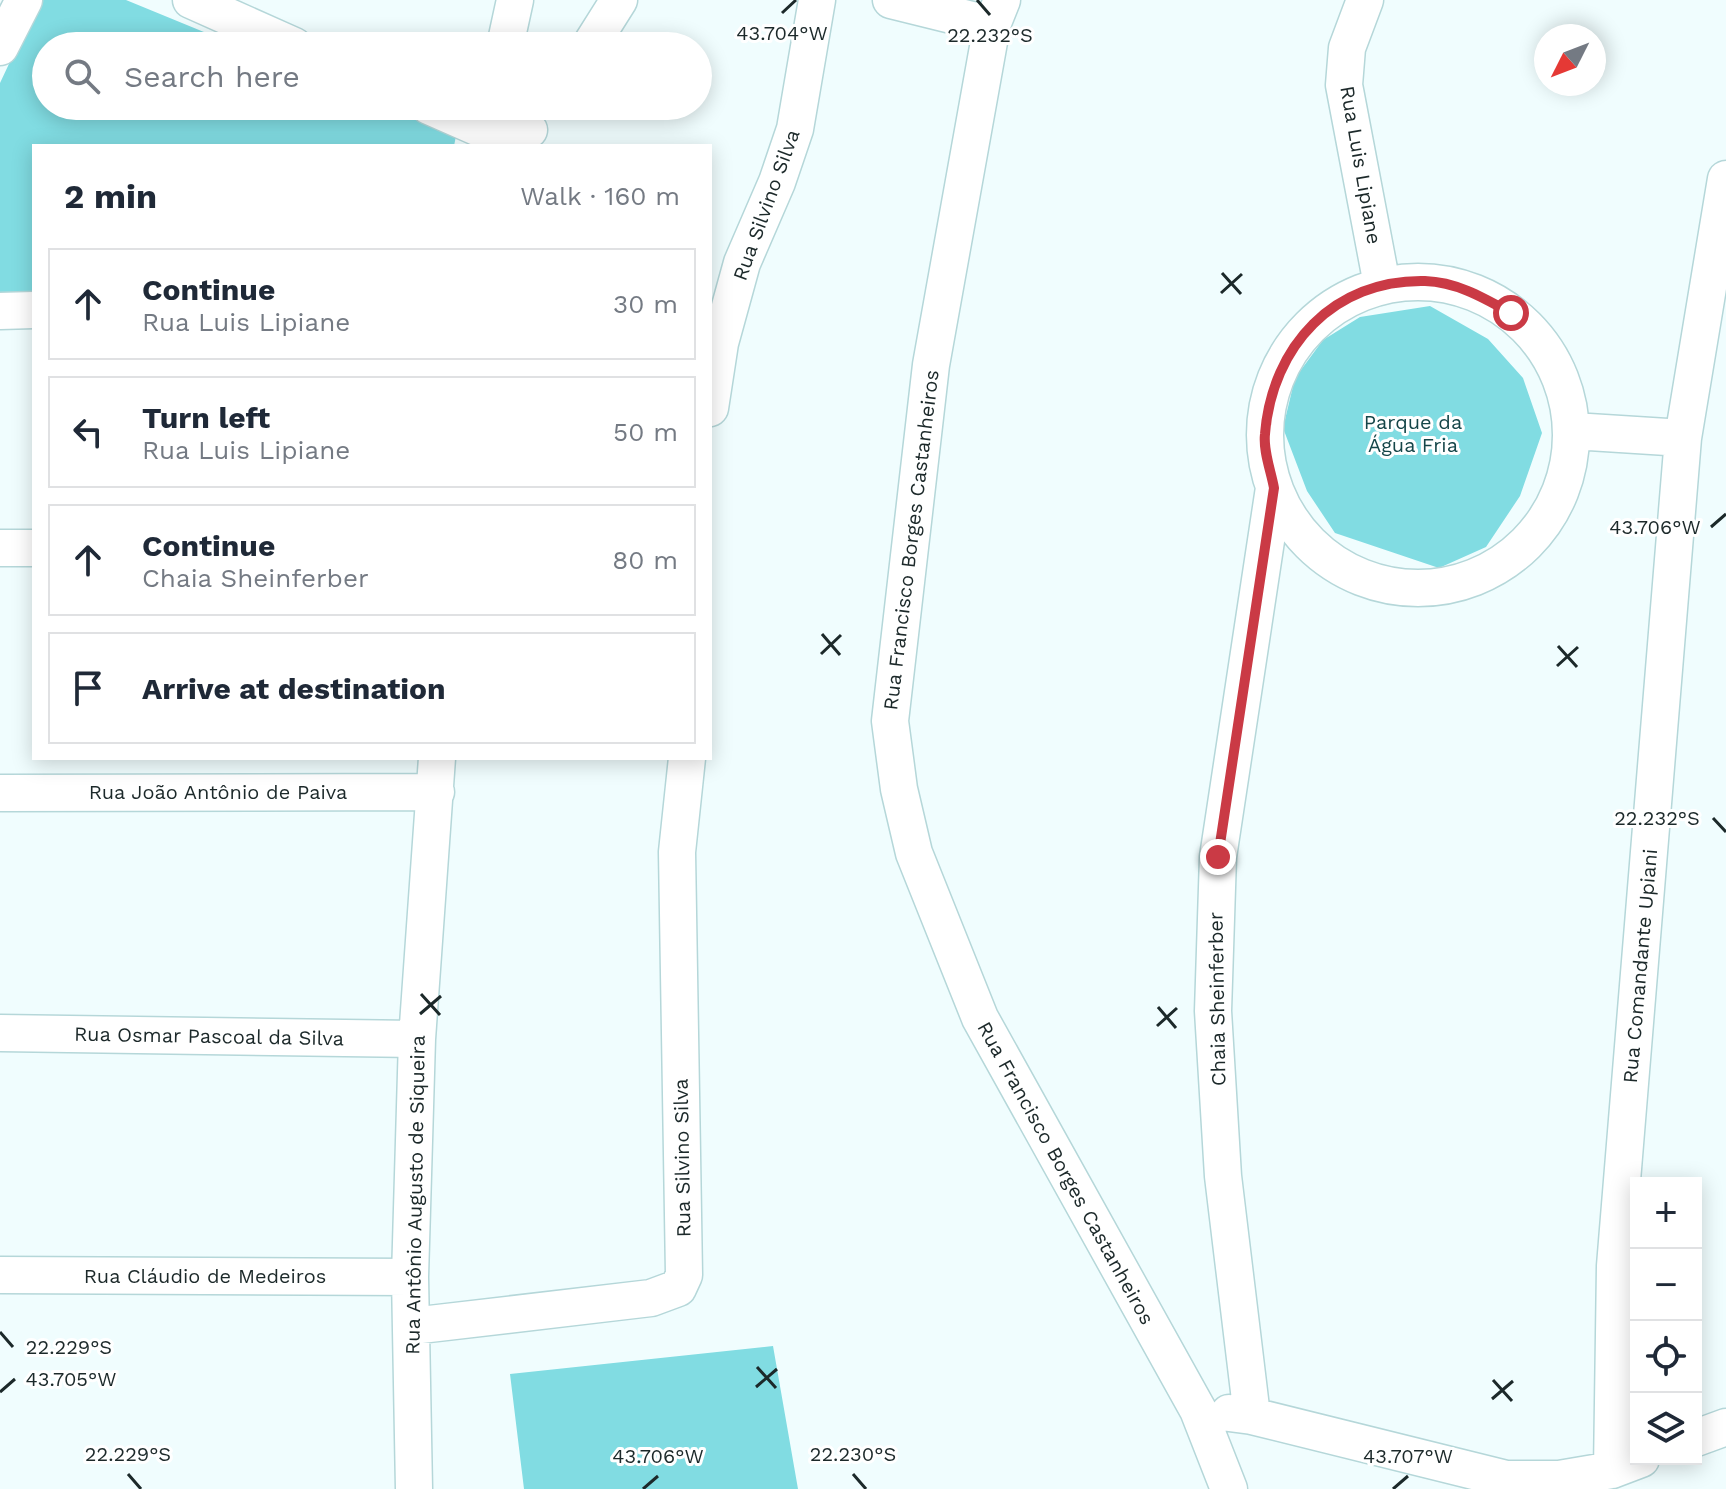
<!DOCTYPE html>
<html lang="en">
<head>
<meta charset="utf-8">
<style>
	body { margin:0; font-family:"Work Sans",sans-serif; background:#f2f2f3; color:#1f2937 }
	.controls { position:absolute; right:24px; bottom:24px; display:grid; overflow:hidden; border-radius:0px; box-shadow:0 4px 20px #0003 }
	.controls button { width:72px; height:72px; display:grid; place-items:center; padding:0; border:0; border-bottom:2px solid #e0e1e3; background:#fff; color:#1f2937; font:40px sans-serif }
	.compass { position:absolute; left:1534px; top:24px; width:72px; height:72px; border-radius:50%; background:#fff; box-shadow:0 4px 20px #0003; rotate:228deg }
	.stop { position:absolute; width:24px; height:24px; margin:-18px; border:6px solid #ca3a45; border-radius:50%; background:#fff }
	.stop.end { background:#ca3a45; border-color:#fff; box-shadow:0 2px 8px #0008 }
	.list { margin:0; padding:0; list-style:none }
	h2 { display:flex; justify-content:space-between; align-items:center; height:104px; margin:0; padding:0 32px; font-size:34px }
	h2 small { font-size:26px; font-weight:400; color:#747a83 }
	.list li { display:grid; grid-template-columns:52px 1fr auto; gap:24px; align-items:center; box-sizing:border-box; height:112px; margin:0 16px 16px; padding:0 16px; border:2px solid #e0e1e3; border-radius:0px }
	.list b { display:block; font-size:30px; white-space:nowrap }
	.list p { margin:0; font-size:26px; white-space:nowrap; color:#747a83 }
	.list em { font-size:26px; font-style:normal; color:#747a83 }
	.icon { flex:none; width:44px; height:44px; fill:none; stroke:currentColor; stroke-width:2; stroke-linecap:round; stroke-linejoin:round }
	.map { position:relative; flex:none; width:1726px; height:1489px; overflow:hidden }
	.search { position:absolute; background:#fff; box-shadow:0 4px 20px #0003; left:32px; top:32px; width:680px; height:88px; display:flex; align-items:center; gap:20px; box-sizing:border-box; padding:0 28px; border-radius:44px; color:#747a83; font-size:30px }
	.panel { position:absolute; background:#fff; box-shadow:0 4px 20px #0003; left:32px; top:144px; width:680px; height:616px; border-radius:0px }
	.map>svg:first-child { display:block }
</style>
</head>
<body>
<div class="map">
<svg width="1726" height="1489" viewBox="0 0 1726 1489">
	<rect width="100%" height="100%" fill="#f0fdfe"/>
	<path fill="#81dce2" d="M 39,0 L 126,0 L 238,46 L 46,46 L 46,106 L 384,106 L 456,136 L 454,146 L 34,146 L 34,298 L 0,298 L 0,83 Z
		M 1430,306 L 1488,339 L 1523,378 L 1542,433 L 1520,496 L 1486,547 L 1439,568 L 1335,533 L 1307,491 L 1283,428 L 1295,378 L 1323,340 L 1360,317 Z
		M 773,1346 L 798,1489 L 524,1489 L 510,1374 Z"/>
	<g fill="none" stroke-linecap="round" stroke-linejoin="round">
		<g stroke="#b5d7d9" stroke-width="39">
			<path id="minor" d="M 191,0 L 294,46
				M 891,0 L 992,25
				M 1002,0 L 992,25 L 931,365 L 890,721 L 899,789 L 914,853 L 980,1018 L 1198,1410 L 1229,1489
				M 1365,0 L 1347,48 L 1344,85 L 1382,285
				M 505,46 L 515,0
				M 590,46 L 619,0
				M 0,47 L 24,0
				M 429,106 L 488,132 L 529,130
				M1265 435a153 153 0 1 1 306 0a153 153 0 1 1-306 0Z
				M 0,311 L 34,310
				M 710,408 L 720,343 L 742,263 L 777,182 L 795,129 L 817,0
				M 1573,431 L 1683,438
				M 0,548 L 34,548
				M 0,793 L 436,792
				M 0,1033 L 417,1039
				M 0,1275 L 410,1277
				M 412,1326 L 651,1298 L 678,1288 L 684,1275 L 677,852 L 687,758
				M 1229,1413 L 1252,1416 L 1506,1479 L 1559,1479 L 1612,1470 L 1641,1459
				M 1252,1416 L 1223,1176 L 1213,1011 L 1218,857 L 1274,488
				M 1696,1438 L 1726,1427
				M 1612,1470 L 1615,1266 L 1683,438 L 1726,179
				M 414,1489 L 410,1277 L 417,1039 L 437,758"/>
		</g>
		<use href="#minor" stroke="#fff" stroke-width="36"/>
	</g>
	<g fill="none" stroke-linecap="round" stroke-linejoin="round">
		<path stroke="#ca3a45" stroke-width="10" d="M 1218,857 L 1274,488 C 1271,471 1263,451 1265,434 C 1272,346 1334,279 1425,281 C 1457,282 1484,298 1511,313"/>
	</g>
	<path fill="none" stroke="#1c292a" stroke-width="3" d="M 977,0 L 990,15M 782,13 L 796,0M 1222,273 L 1241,294M 1221,293 L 1242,274M 1711,527 L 1726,514M 822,634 L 840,655M 1558,646 L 1577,667M 821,654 L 841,635M 1557,666 L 1578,647M 1713,818 L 1726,832M 421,994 L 440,1015M 1158,1007 L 1176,1028M 420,1014 L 441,996M 1157,1026 L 1177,1008M 0,1332 L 13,1347M 757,1367 L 776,1388M 1493,1380 L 1512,1401M 756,1387 L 777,1369M 0,1392 L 15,1379M 1492,1399 L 1513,1381M 128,1474 L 141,1489M 853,1474 L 866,1489M 643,1489 L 658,1476M 1393,1489 L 1408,1476"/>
	<g text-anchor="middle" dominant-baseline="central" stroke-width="6" stroke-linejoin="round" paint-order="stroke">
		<g font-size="20" fill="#1c292a" stroke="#fff">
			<text transform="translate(1361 165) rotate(80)">Rua Luis Lipiane</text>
			<text transform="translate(766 205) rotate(-70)">Rua Silvino Silva</text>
			<text transform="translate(911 540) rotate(-83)">Rua Francisco Borges Castanheiros</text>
			<text x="218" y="792">Rua João Antônio de Paiva</text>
			<text transform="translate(1640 966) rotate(-85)">Rua Comandante Upiani</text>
			<text transform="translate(1217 999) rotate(-91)">Chaia Sheinferber</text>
			<text transform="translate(209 1036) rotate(1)">Rua Osmar Pascoal da Silva</text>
			<text transform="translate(682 1158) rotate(-91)">Rua Silvino Silva</text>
			<text transform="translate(1066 1173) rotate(61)">Rua Francisco Borges Castanheiros</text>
			<text transform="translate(415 1195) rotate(-89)">Rua Antônio Augusto de Siqueira</text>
			<text x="205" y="1276">Rua Cláudio de Medeiros</text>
		</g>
		<g font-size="20" fill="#154649" stroke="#fff">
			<text x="1413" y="422">Parque da<tspan x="1413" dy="23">Água Fria</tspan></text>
		</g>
	</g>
	<g font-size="20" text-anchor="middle" fill="#1c292a" stroke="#fff" stroke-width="6" stroke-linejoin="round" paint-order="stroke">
		<text x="782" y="40">43.704°W</text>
		<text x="990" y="42">22.232°S</text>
		<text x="1655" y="534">43.706°W</text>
		<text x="1657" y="825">22.232°S</text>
		<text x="69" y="1354">22.229°S</text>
		<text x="71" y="1386">43.705°W</text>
		<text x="128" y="1461">22.229°S</text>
		<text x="853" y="1461">22.230°S</text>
		<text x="658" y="1463">43.706°W</text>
		<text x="1408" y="1463">43.707°W</text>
	</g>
</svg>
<div class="controls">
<button>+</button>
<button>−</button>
<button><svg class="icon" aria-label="locate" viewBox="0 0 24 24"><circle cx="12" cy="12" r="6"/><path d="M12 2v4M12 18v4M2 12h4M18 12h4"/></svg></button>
<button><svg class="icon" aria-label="layers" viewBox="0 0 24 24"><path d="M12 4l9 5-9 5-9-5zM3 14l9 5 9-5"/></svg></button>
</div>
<svg class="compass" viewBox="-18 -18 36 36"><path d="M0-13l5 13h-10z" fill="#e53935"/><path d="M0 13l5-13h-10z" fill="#747a83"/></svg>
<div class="stop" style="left:1511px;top:313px"></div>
<div class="stop end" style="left:1218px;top:857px"></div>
<div class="search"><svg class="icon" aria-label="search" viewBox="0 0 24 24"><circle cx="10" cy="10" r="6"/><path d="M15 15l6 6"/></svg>Search here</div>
<section class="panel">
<h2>2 min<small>Walk · 160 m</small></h2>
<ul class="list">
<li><svg class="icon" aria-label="ahead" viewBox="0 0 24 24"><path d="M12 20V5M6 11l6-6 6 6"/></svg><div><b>Continue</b><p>Rua Luis Lipiane</p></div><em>30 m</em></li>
<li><svg class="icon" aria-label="left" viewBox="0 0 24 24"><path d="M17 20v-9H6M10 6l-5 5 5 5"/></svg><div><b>Turn left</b><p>Rua Luis Lipiane</p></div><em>50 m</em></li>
<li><svg class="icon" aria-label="ahead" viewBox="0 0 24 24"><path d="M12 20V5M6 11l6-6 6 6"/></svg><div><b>Continue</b><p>Chaia Sheinferber</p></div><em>80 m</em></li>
<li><svg class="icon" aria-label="arrive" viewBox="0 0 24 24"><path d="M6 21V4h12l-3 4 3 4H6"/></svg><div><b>Arrive at destination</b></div></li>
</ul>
</section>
</div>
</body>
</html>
